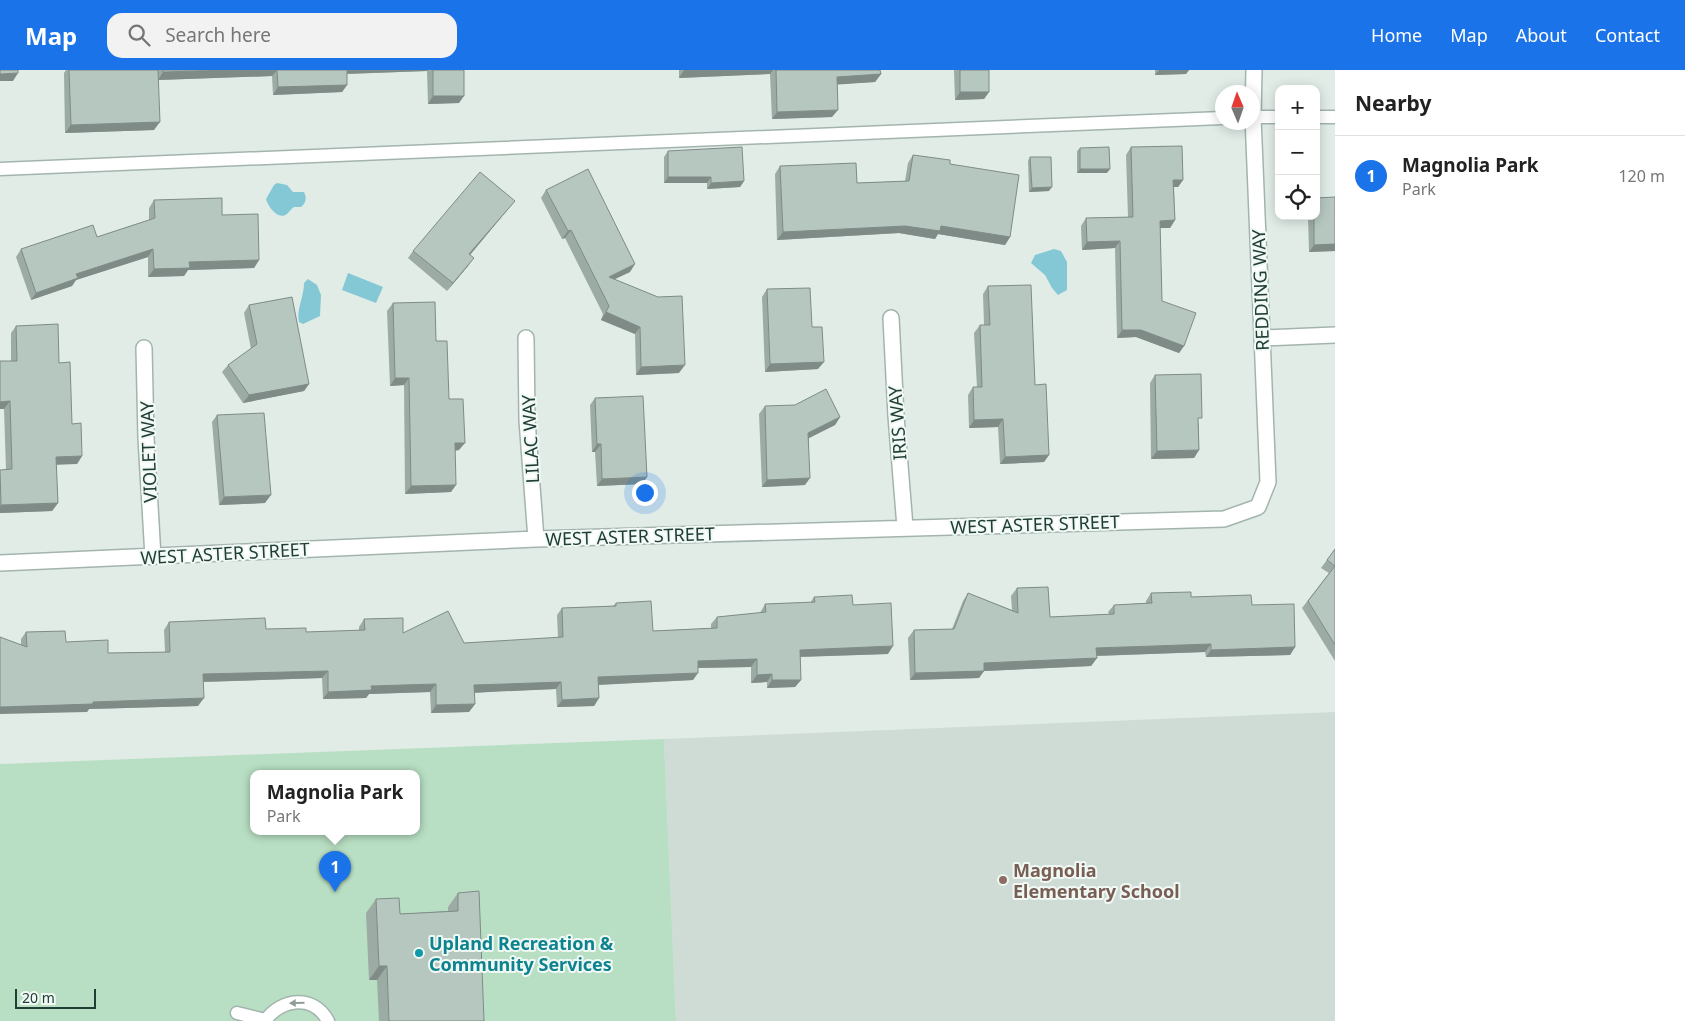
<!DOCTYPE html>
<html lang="en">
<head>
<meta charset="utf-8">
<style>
	body { margin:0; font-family:"Noto Sans",sans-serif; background:#f2f2f2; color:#222 }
	.controls { position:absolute; right:15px; top:15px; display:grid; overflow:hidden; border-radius:10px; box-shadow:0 2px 12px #0003 }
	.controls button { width:45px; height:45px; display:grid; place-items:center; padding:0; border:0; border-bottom:1px solid #e0e0e0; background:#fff; color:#222; font:25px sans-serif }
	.compass { position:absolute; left:1215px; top:15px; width:45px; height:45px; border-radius:50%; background:#fff; box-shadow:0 2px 12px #0003; rotate:358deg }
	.scale { position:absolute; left:15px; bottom:12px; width:81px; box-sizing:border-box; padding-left:5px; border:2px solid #203e36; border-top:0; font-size:14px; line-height:18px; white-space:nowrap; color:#203e36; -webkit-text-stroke:4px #f1f9f5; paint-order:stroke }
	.you { position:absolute; left:644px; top:422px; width:18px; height:18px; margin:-12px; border:4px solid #fff; border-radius:50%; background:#1a73e8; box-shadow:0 0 0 8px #1a73e833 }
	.badge { display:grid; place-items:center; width:32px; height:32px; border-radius:50%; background:#1a73e8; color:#fff; font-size:16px; font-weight:700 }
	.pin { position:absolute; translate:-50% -41px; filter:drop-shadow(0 1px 2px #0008) }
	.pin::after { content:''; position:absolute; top:26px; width:18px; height:15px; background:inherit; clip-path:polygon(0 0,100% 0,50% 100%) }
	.popup { position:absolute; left:250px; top:700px; width:170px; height:65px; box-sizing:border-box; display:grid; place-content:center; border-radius:10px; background:#fff; filter:drop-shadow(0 1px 4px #0005); font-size:16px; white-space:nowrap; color:#767676 }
	.popup b { font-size:19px; color:#222 }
	.popup::after { content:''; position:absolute; left:50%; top:100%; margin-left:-10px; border:10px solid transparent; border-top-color:#fff }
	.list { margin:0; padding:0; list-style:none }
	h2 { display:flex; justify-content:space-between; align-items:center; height:65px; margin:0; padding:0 20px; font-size:21px }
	h2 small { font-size:16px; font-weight:400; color:#767676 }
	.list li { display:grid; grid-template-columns:32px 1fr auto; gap:15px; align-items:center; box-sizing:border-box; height:80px; padding:0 20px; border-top:1px solid #e0e0e0 }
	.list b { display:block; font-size:19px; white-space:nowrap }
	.list p { margin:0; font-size:16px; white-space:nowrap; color:#767676 }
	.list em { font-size:16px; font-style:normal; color:#767676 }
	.icon { flex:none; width:28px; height:28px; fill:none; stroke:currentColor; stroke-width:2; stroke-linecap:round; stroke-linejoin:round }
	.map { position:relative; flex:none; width:1335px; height:951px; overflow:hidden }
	header { display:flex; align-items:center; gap:30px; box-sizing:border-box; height:70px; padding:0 25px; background:#1a73e8; color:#fff }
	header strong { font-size:24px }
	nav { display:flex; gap:28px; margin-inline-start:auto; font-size:18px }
	.search { width:350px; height:45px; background:#f2f2f2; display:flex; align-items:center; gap:12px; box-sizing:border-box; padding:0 18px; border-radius:15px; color:#767676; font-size:19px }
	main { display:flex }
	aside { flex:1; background:#fff }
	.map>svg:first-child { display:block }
</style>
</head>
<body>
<header>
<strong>Map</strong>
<div class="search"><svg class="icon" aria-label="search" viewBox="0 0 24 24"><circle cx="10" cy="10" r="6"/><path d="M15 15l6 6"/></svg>Search here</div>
<nav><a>Home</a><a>Map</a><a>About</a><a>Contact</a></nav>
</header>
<main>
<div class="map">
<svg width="1335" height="951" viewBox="0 0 1335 951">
	<rect width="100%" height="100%" fill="#e1ece7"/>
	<path fill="#cfdcd6" d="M 1335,642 L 1335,951 L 676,951 L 664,669 Z"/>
	<path fill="#b8dfc3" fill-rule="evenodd" d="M 664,669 L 676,951 L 0,951 L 0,694 ZM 254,703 L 416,703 L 416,761 L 254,761 Z"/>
	<path fill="#84c8d6" d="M 277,113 L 287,115 L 293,122 L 304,122 C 307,128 306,133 301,137 L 294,137 C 292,138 290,141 288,143 C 279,152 268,137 266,129 L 274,115 Z
		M 1054,179 L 1061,181 L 1067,192 L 1067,220 L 1058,225 L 1052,218 L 1045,205 L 1031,193 L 1035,185 Z
		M 348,203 L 383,217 L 376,233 L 342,220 Z
		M 308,209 L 317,215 L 321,225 L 320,246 L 303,254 L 299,252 C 296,240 304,227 304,213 Z"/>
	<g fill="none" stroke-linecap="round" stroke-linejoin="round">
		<g stroke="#a3b4ae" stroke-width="15">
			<path id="lane" d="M 1252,47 L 1279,47
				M 1316,47 L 1335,47
				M 0,99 L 1222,48
				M 237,943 L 265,950
				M 265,951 C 281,928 314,924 328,951"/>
		</g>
		<g stroke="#a3b4ae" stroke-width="18">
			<path id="street" d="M 891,248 L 896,346 L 905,457
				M 526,268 L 527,350 L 536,469
				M 1262,268 L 1335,265
				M 144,278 L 146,368 L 153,487
				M 0,493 L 536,469 L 1224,449 L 1258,437 L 1268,412 L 1253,47 L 1254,0"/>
		</g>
		<use href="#lane" stroke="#fff" stroke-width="12"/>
		<use href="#street" stroke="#fff" stroke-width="15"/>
	</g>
	<path fill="#9daba5" d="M 66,0 L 464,0 L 459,33 L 428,34 L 427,1 L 347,4 L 347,15 L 342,22 L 273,25 L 272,6 L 158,10 L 154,60 L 65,63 L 64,3 Z
		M 679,0 L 880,0 L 881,4 L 875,12 L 837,14 L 832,47 L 772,49 L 770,4 L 679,8 Z
		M 954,0 L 989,0 L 989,22 L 984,29 L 955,30 Z
		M 1155,0 L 1189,0 L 1186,4 L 1155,5 Z
		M 1131,77 L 1183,110 L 1178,117 L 1174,117 L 1175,150 L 1170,158 L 1160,158 L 1162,231 L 1184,276 L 1179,283 L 1136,267 L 1117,268 L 1115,178 L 1082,180 L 1081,156 L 1086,148 L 1128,147 L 1126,85 Z
		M 1080,78 L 1107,103 L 1077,103 L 1077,81 Z
		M 668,81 L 744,111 L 740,117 L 707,119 L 707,113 L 664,113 L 664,87 Z
		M 913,85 L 950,94 L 1010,167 L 1005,175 L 938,164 L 935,169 L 899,163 L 777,170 L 775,104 L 780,96 L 857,113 L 905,111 L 908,93 Z
		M 1030,87 L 1049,121 L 1029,122 L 1028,91 Z
		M 546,120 L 630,202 L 615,209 L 679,303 L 636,305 L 635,264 L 601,250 L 603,244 L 565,168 L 562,169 L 541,128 Z
		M 1335,127 L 1335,181 L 1309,182 L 1308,146 L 1316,146 Z
		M 154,130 L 222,145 L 259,190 L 254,198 L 188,200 L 184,206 L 148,207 L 148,187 L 76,210 L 72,216 L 31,230 L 16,187 L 21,179 L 97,167 L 149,150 L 149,138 Z
		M 515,131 L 509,138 L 470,185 L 468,196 L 447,221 L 408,188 L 413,181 Z
		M 988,216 L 1035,315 L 1049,385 L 1044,392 L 1000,394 L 998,357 L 969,358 L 968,325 L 973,317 L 977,317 L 974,263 L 980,255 L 984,255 L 983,224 Z
		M 767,219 L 812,257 L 818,299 L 765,302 L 762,227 Z
		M 393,233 L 436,271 L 459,380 L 455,381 L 451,422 L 405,424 L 404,315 L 390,316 L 387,241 Z
		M 249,235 L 309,314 L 304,321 L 243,333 L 222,302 L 228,295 L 251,279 L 244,243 Z
		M 16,256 L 59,293 L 72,354 L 82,386 L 77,394 L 56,394 L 58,433 L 52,441 L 0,443 L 0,400 L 6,400 L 4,339 L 0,339 L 0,291 L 11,291 L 11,263 Z
		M 1155,305 L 1199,354 L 1199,380 L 1194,388 L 1151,389 L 1150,313 Z
		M 595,328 L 647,407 L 642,414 L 597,416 L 595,382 L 592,382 L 590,335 Z
		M 765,336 L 840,347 L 835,355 L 809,368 L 805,415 L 762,417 L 759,344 Z
		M 217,345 L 265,433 L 219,435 L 212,352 Z
		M 1335,479 L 1335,591 L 1302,538 L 1329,503 L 1321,498 Z
		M 1017,518 L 1050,547 L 1109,544 L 1108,542 L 1114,535 L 1146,533 L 1146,531 L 1151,523 L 1191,527 L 1252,535 L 1295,577 L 1290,585 L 1206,587 L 1205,582 L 1097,586 L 1097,588 L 1091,596 L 984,601 L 979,608 L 910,610 L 908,568 L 914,560 L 952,559 L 963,531 L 968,523 L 1012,540 L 1011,526 Z
		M 814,527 L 853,535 L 888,584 L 800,587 L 801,610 L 795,617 L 767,618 L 767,612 L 751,613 L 751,597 L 698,598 L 693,610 L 599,615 L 599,628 L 594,636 L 557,637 L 556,619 L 500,621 L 474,623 L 475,634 L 469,642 L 431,643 L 430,622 L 369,624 L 366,628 L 323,629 L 322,608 L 203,612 L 198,636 L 89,639 L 87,642 L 21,575 L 21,569 L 26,562 L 108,583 L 165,582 L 164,560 L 169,552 L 306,562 L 359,561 L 359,557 L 364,549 L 403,563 L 464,573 L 558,568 L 557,545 L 562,538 L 613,536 L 616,533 L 653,561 L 711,558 L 711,554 L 717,547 L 760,543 L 765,534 L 810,533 Z
		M 458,823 L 484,951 L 379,951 L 377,910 L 369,910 L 366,843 L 376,829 L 400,844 L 448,841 L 448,837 Z"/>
	<path fill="#7f8b86" d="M 233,0 L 277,0 L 272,6 L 158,10 L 163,2 Z
		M 344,0 L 428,0 L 427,1 L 341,4 Z
		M 684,0 L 773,0 L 770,4 L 679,8 Z
		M 1159,0 L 1189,0 L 1186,4 L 1155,5 Z
		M 18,3 L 13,11 L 0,11 L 0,4 Z
		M 881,4 L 875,12 L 831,15 L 837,7 Z
		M 347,15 L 342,22 L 273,25 L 278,17 Z
		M 960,22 L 989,22 L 984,29 L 955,30 Z
		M 433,26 L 464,26 L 459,33 L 428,34 Z
		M 838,40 L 832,47 L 772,49 L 777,42 Z
		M 160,52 L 154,60 L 65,63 L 71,55 Z
		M 1080,99 L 1110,99 L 1107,103 L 1077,103 Z
		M 668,107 L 711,107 L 707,113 L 664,113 Z
		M 1173,110 L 1183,110 L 1178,117 L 1168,117 Z
		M 744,111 L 740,117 L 707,119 L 711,113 Z
		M 1052,117 L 1049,121 L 1029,122 L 1032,118 Z
		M 515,131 L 509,138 L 464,192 L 469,184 Z
		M 1175,150 L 1170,158 L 1155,158 L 1160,151 Z
		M 905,156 L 941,156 L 1010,167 L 1005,175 L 938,164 L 935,169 L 899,163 L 777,170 L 783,162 Z
		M 571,160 L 565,168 L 562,169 L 568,161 Z
		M 1120,171 L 1115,178 L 1082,180 L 1087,172 Z
		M 1335,174 L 1335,181 L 1309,182 L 1314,175 Z
		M 153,179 L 148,187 L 76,210 L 72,216 L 31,230 L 36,223 L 76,204 Z
		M 474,188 L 468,196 L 447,221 L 453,213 Z
		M 259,190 L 254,198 L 188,200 L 184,206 L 148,207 L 154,199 L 189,192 Z
		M 635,194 L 630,202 L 604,214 L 609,207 Z
		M 606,242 L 640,257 L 635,264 L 601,250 Z
		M 1122,260 L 1141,260 L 1184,276 L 1179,283 L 1136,267 L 1117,268 Z
		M 824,292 L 818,299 L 765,302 L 770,294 Z
		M 685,295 L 679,303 L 636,305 L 641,297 Z
		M 395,308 L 409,308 L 404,315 L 390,316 Z
		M 309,314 L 304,321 L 243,333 L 249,325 Z
		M 10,331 L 4,339 L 0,339 L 0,332 Z
		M 840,347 L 835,355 L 803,371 L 808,363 Z
		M 1003,349 L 998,357 L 969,358 L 974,350 Z
		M 455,373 L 465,373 L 459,380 L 449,381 Z
		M 597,374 L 601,374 L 595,382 L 592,382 Z
		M 1199,380 L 1194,388 L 1151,389 L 1157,381 Z
		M 1049,385 L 1044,392 L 1000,394 L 1005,387 Z
		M 82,386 L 77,394 L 51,395 L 56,387 Z
		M 647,407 L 642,414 L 597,416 L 602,409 Z
		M 810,408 L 805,415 L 762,417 L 767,410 Z
		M 456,415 L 451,422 L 405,424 L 411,416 Z
		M 271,425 L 265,433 L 219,435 L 224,427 Z
		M 58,433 L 52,441 L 0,443 L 0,437 L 1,435 Z
		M 1211,574 L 1205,582 L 1091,586 L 1096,578 Z
		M 893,576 L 888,584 L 794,587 L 800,580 Z
		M 1295,577 L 1290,585 L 1206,587 L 1211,580 Z
		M 1097,588 L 1091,596 L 984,601 L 979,608 L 910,610 L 915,603 L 984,593 Z
		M 757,589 L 751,597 L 693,598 L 698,591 Z
		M 328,601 L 322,608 L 198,612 L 203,604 Z
		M 698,603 L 693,610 L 593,615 L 598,607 Z
		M 772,604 L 767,612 L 751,613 L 757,605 Z
		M 772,610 L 801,610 L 795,617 L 767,618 Z
		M 561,612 L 556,619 L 469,623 L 474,615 Z
		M 436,614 L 430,622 L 369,624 L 366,628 L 323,629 L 328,622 L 371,616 Z
		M 204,628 L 198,636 L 89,639 L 87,642 L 0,644 L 0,637 L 93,632 Z
		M 599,628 L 594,636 L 557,637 L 562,630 Z
		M 475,634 L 469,642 L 431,643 L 436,635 Z
		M 379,896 L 387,896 L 377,910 L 369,910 Z"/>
	<path fill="#b6c7c0" stroke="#7f8b86" d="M 0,0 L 18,0 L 18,3 L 0,4 Z
		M 69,0 L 158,0 L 160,52 L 71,55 Z
		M 163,0 L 233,0 L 163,2 Z
		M 277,0 L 347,0 L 347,15 L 278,17 Z
		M 433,0 L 464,0 L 464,26 L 433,26 Z
		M 776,0 L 880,0 L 881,4 L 837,7 L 838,40 L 777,42 Z
		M 960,0 L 989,0 L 989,22 L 960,22 Z
		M 1182,76 L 1183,110 L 1173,110 L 1175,150 L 1160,151 L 1162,231 L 1196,243 L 1184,276 L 1141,260 L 1122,260 L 1120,171 L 1087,172 L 1086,148 L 1133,147 L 1131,77 Z
		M 742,77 L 744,111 L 711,113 L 711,107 L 668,107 L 668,81 Z
		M 1109,77 L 1110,99 L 1080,99 L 1080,78 Z
		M 913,85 L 950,90 L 950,94 L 1019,105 L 1010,167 L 941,156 L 940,161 L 905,156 L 783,162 L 780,96 L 856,93 L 857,113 L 909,111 Z
		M 1030,87 L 1051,87 L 1052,117 L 1032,118 Z
		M 588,99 L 635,194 L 609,207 L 658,227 L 682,226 L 685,295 L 641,297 L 640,257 L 606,242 L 609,236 L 571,160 L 568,161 L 546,120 Z
		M 480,102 L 515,131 L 469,184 L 474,188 L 453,213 L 413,181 Z
		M 1335,127 L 1335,174 L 1314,175 L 1314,146 L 1316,146 L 1316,128 Z
		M 222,128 L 222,145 L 258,144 L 259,190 L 189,192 L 190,198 L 154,199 L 153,179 L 76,204 L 78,208 L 36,223 L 21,179 L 93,155 L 97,167 L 155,148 L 154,130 Z
		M 1031,215 L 1035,315 L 1046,314 L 1049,385 L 1005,387 L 1003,349 L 974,350 L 973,317 L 982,317 L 980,255 L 990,255 L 988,216 Z
		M 810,218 L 812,257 L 822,257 L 824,292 L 770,294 L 767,219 Z
		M 292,227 L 309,314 L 249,325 L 228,295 L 257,274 L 249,235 Z
		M 435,232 L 436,271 L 447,271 L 449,329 L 463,329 L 465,373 L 455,373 L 456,415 L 411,416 L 409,308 L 395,308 L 393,233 Z
		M 58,254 L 59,293 L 70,292 L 72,354 L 81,353 L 82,386 L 56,387 L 58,433 L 1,435 L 0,400 L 12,399 L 10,331 L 0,332 L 0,291 L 17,291 L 16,256 Z
		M 1201,304 L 1202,348 L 1198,348 L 1199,380 L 1157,381 L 1155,305 Z
		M 826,319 L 840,347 L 808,363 L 810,408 L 767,410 L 765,336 L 795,335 Z
		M 643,326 L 647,407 L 602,409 L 601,374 L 597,374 L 595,328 Z
		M 264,343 L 271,425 L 224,427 L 217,345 Z
		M 1335,479 L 1335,575 L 1308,531 L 1335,496 L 1327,490 Z
		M 1048,517 L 1050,547 L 1114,544 L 1114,535 L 1152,533 L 1151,523 L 1191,522 L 1191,527 L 1251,525 L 1252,535 L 1294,534 L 1295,577 L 1211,580 L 1211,574 L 1096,578 L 1097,588 L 984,593 L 984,601 L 915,603 L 914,560 L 954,559 L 968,523 L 1018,543 L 1017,518 Z
		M 852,525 L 853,535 L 891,533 L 893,576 L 800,580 L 801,610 L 772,610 L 772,604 L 757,605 L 757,589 L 698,591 L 698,603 L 598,607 L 599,628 L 562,630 L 561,612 L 505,614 L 474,615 L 475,634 L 436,635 L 436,614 L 371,616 L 372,620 L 328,622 L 328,601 L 203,604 L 204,628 L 93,632 L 93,634 L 0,637 L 0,567 L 27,577 L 26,562 L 65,561 L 66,572 L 108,570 L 108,583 L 170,582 L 169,552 L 265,548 L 266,559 L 306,558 L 306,562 L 365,560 L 364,549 L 403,548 L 403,563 L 448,541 L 464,573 L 563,567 L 562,538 L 616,536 L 616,533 L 651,531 L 653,561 L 717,558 L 717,547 L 766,542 L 765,534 L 815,532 L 814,527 Z
		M 479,821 L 484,951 L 389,951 L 387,896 L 379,896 L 376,829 L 399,828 L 400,844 L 458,841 L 458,823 Z"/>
	<defs><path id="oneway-solid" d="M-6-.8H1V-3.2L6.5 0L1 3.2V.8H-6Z" transform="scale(1.25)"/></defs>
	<use fill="#909e9a" href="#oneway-solid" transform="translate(297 933) rotate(179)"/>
	<circle fill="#8d6e63" stroke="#f1f9f5" stroke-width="2" cx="1003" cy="810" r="5"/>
	<circle fill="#0f9aa8" stroke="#f1f9f5" stroke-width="2" cx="419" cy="883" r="5"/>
	<g text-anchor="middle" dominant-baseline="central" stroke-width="4" stroke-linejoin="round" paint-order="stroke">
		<g font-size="18" fill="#203e36" stroke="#f1f9f5">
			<text transform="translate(1260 220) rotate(-92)">REDDING WAY</text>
			<text transform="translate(897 353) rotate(-94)">IRIS WAY</text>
			<text transform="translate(530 369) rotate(-93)">LILAC WAY</text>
			<text transform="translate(148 382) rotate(-92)">VIOLET WAY</text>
			<text transform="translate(1035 454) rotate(-2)">WEST ASTER STREET</text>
			<text transform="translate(630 466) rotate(-2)">WEST ASTER STREET</text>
			<text transform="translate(225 483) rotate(-3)">WEST ASTER STREET</text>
		</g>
		<g font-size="18" font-weight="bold" fill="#785e54" stroke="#f1f9f5" text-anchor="start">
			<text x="1013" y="800">Magnolia<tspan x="1013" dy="21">Elementary School</tspan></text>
		</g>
		<g font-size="18" font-weight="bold" fill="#0d838f" stroke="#f1f9f5" text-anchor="start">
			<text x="429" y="873">Upland Recreation &amp;<tspan x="429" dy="21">Community Services</tspan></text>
		</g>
	</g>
</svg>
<div class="controls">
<button>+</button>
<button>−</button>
<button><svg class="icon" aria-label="locate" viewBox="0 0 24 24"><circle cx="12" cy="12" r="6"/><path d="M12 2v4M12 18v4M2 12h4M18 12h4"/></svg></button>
</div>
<svg class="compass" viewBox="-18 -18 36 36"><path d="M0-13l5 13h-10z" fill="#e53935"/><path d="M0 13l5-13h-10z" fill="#767676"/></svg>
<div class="scale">20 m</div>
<div class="you"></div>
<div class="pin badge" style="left:335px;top:822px">1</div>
<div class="popup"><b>Magnolia Park</b>Park</div>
</div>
<aside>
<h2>Nearby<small></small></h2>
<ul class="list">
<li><span class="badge">1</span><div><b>Magnolia Park</b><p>Park</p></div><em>120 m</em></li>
</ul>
</aside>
</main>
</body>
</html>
